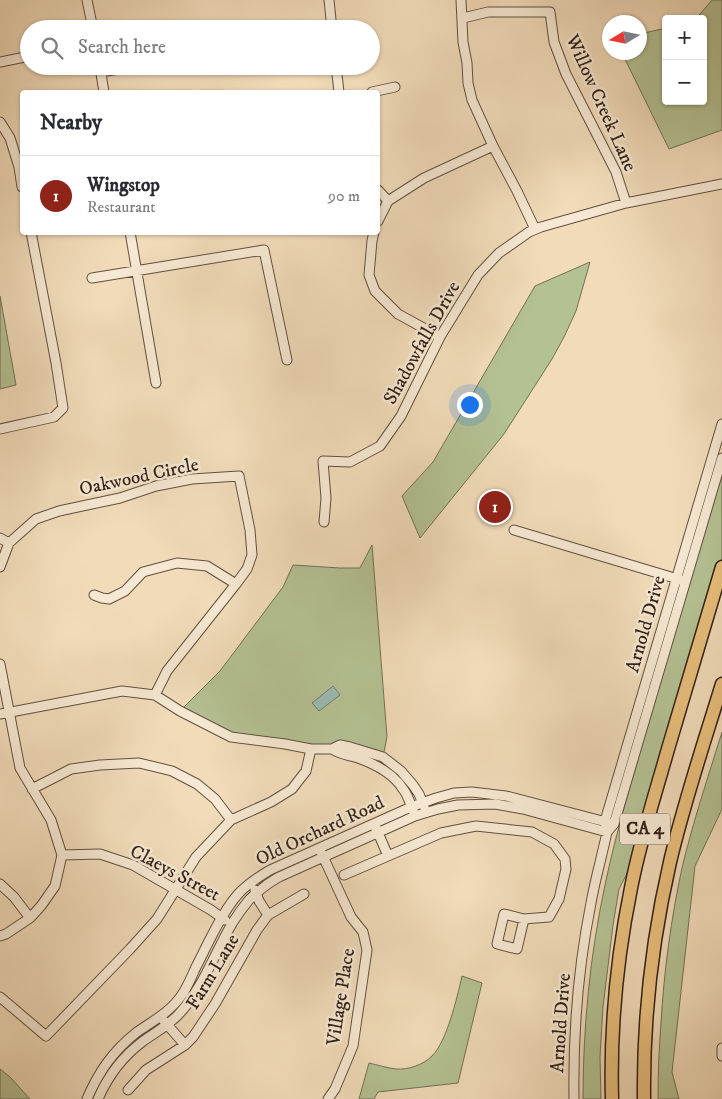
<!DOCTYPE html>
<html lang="en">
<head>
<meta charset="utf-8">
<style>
	body { margin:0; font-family:"IM FELL DW Pica",serif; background:#f7f7f7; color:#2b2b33 }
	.controls { position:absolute; right:15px; top:15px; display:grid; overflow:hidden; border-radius:5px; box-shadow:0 1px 4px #0004 }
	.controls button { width:45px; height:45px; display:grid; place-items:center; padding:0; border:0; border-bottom:1px solid #e1e1e2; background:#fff; color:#2b2b33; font:25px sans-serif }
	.compass { position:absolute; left:602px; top:15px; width:45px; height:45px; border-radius:50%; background:#fff; box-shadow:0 1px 4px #0004; rotate:260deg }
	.you { position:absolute; left:469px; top:404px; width:18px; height:18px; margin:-12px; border:4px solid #fff; border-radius:50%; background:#1a73e8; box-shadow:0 0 0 8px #1a73e833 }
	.badge { display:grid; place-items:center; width:32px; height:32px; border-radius:50%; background:#8f2418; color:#fff; font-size:16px; font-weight:700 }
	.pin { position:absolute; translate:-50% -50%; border:2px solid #fff; box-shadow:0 1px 5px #0006 }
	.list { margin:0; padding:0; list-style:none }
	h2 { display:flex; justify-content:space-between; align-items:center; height:65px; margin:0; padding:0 20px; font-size:21px }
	h2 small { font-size:16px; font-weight:400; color:#7c7c81 }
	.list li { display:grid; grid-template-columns:32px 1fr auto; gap:15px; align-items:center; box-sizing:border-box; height:80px; padding:0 20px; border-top:1px solid #e1e1e2 }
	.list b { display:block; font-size:19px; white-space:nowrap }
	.list p { margin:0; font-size:16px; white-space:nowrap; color:#7c7c81 }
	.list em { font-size:16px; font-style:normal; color:#7c7c81 }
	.icon { flex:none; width:28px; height:28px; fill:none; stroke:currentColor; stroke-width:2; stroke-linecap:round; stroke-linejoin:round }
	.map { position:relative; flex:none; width:722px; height:1099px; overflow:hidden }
	.search { position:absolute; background:#fff; box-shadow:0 1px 4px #0004; left:20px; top:20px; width:360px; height:55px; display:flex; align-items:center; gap:12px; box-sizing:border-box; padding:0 18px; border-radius:28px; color:#7c7c81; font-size:19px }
	.panel { position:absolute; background:#fff; box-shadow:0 1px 4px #0004; left:20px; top:90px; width:360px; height:145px; border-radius:5px }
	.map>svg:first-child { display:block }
</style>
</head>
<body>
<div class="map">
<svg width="722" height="1099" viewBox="0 0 722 1099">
	<rect width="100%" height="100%" fill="#f1dbb9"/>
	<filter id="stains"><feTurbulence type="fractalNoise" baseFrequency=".004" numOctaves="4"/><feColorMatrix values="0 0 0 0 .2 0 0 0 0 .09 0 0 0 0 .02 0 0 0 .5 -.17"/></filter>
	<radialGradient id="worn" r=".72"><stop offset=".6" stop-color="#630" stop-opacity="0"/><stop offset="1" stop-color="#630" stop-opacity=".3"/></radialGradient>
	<path fill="#b4c193" stroke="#727156" d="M 712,0 L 722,0 L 722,130 L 669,149 L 622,53 L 640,52 L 640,34 L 666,28 L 666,101 L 703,101 L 703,19 L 696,19 Z
		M 590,262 L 576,311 L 564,337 L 552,359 L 504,434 L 420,538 L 402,496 L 433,462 L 535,286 Z
		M 0,296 L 16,385 L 0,389 Z
		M 722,475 L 722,567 L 639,850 L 619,889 L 613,925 L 603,1007 L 600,1057 L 601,1099 L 583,1099 C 583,1027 590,955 605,885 C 617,827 635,771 651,714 C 674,634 698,554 722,475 Z
		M 372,545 L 387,737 L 383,757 L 332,749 L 231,737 L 180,711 L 220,671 L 283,587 L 293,565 L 340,568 L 360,568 Z
		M 722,732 L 722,809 L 695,866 L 672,1072 L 679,1099 L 658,1099 C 658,1073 659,1048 661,1023 C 664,971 671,919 682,868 C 693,822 708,777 722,732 Z
		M 462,976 L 482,983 L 458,1083 L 378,1092 L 374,1099 L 359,1099 L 369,1063 C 378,1065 387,1068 396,1069 C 408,1070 423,1065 432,1056 C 447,1041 457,998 462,976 Z
		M 0,1069 L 10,1077 L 30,1099 L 0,1099 Z"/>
	<path fill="#9bbbb2" stroke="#717d74" d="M 333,686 L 340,695 L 319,711 L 312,703 Z"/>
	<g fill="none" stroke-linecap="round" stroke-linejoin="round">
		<g stroke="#615040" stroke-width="11">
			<path id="minor" d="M 87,0 L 93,29
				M 329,0 L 332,29
				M 461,0 L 463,42 L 467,63 L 468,83 L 472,100 L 493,146 L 517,191 L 535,229
				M 463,18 L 488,12 L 550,12 L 554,42 L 566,74 L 616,172 L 626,203
				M 0,62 L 25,57
				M 336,66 L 339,92
				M 100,68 L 104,92
				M 101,72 L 135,66
				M 372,92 L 395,87
				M 0,122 L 10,138 L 19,167 L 22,187
				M 378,190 L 388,201
				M 378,221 L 388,201 L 424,178 L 493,146
				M 130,232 L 156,383
				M 374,232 L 372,241 L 369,275 L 375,291 L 398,314 L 440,337
				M 92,278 L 264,250 L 287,360
				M 0,429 L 54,417 L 63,408 L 56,363 L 31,232
				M 324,522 L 326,498 L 323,461 L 350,462 L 380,446 L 401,416 L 440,337 L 478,275 L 499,253 L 529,232 L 541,227 L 626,203 L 722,184
				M 514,530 L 681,580
				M 0,538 L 9,543
				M 0,567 L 9,543 L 36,519 L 59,511 L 120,498 L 156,486 L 192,479 L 239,476 L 250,530 L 252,555 L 247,569 L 236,584 L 167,671 L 155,695
				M 94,595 L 102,598 L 109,599 L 125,591 L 143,572 L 177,563 L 207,566 L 236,584
				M 0,664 L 20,768 L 51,820 L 62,855 L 55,886 L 41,906 L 30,918 L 6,934 L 0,936
				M 0,714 L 122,691 L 155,695 L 180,711 L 231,737 L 285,744 L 311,749 L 332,749 L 340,745 L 350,747 L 383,757 L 401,771 L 413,785 L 419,794 L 424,806
				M 332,749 C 341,755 348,755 358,758 C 375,764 393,773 403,789 C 408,795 410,803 413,811
				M 32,789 L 71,769 L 100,765 L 139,763 L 172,771 L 197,784 L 215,799 L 231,820
				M 606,827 L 605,821 L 722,424
				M 376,828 L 388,856
				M 321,852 L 351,917 L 363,932 L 367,950 L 353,1046 L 335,1089 L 328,1099
				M 62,855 L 100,854 L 133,865 L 211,910 L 225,920
				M 344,875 L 441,833 L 476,826 L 532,832 L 554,844 L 565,859 L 566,869 L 559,899 L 549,917 L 524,919 L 504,914 L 497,944 L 517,949 L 524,919
				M 0,884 L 14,897 L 30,918
				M 255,890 L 259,901 L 268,915
				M 0,997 L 46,1036 L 130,949 L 157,919 L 196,857 L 231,820 L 271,802 L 292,789 L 306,771 L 311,749
				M 164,1021 L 185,1045
				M 722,1048 L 722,1056
				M 128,1090 L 146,1070 L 185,1045 L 193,1037 L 215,1004 L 257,930 L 268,915 L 304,894
				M 87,1099 C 99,1071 113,1051 137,1032 C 153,1021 170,1012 181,996 C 187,988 191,978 195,969 C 207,946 224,907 242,890 C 251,882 260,876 270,870 L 411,807 L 436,798 L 454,793 L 472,792 L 506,796 L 614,824
				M 98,1099 C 108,1076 122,1057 142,1042 C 154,1033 168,1026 179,1014 C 203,988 215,952 233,922 C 238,914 243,907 249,900 C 258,891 268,883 279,877 L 415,816 L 438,809 L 458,805 L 495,804 L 523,809 L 607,832
				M 574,1099 C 573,1034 578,968 591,903 C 595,880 602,856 607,832 L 614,824 L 722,458"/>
		</g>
		<g stroke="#312118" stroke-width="15">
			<path id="highway" d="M 612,1099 C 610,1028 617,957 631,888 C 640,841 655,795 668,749 C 686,688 704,628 722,567
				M 644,1099 C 643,1019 652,940 670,862 C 684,802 704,743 722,684"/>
		</g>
		<use href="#minor" stroke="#f6e8d2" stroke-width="9"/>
		<use href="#highway" stroke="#e8be7c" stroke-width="12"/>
	</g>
	<g text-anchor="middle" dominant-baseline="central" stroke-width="5" stroke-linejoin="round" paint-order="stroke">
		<rect fill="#f6e8d2" stroke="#6c5d50" stroke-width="1" x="620" y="813.5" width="50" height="31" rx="4"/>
		<g font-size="18" font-weight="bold" fill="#312118">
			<text x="645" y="829">CA 4</text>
		</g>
		<g font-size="19" fill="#312118" stroke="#f6e8d2">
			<text transform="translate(601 103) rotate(66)">Willow Creek Lane</text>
			<text transform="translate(422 343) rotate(-61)">Shadowfalls Drive</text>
			<text transform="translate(139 477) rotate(-12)">Oakwood Circle</text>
			<text transform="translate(646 624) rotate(-74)">Arnold Drive</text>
			<text transform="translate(320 831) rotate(-25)">Old Orchard Road</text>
			<text transform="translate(175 873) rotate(28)">Claeys Street</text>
			<text transform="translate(213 972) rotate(-59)">Farm Lane</text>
			<text transform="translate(341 997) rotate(-81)">Village Place</text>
			<text transform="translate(561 1023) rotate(-86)">Arnold Drive</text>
		</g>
	</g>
	<rect width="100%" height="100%" filter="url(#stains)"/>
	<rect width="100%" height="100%" fill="url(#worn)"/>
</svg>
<div class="controls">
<button>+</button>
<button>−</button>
</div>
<svg class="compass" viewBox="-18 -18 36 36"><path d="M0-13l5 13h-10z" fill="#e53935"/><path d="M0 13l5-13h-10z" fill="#7c7c81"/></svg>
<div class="you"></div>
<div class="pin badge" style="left:495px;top:507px">1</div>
<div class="search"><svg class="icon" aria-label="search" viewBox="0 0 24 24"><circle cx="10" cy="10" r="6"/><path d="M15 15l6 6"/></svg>Search here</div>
<section class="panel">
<h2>Nearby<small></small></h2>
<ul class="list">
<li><span class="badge">1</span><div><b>Wingstop</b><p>Restaurant</p></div><em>90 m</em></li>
</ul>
</section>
</div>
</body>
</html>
